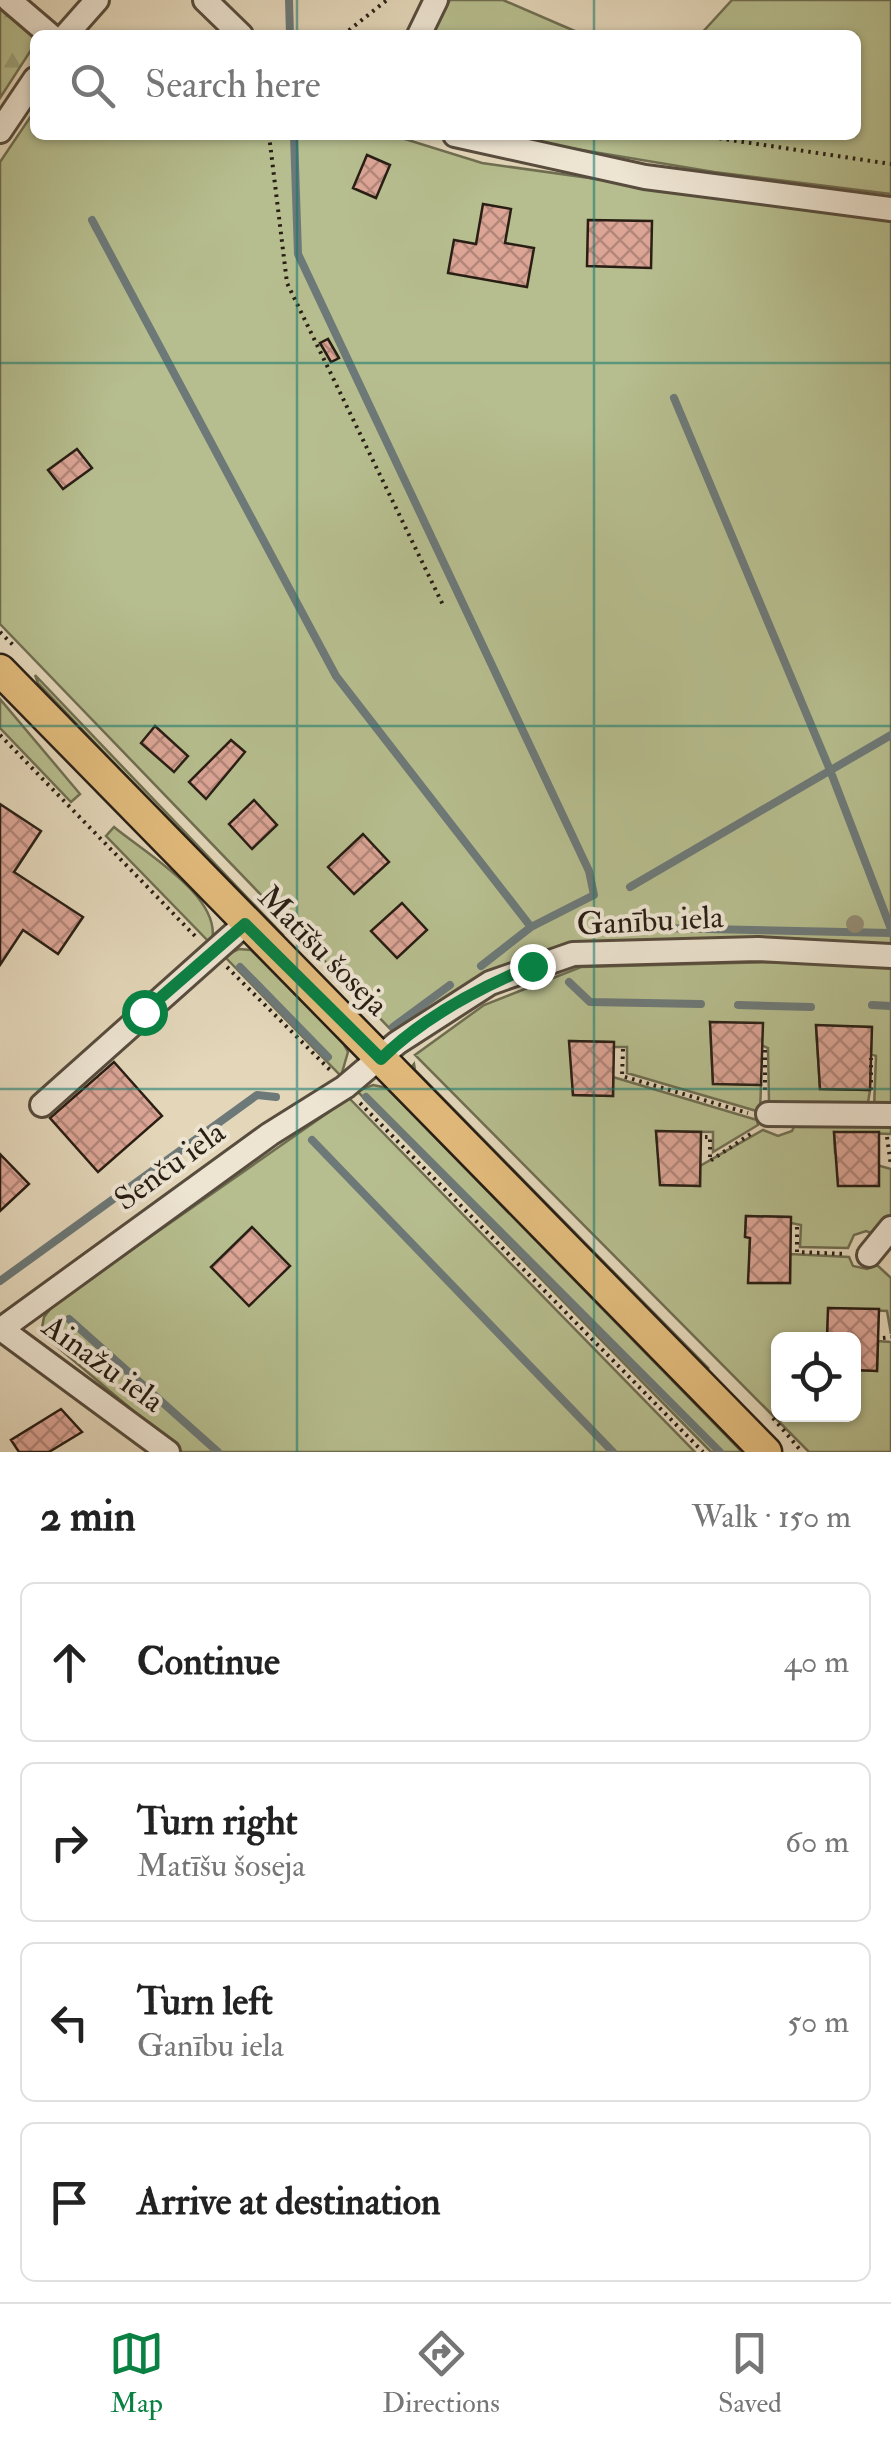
<!DOCTYPE html>
<html lang="en">
<head>
<meta charset="utf-8">
<style>
	body { margin:0; font-family:"IM FELL Double Pica",serif; background:#f6f6f6; color:#222 }
	.controls { position:absolute; right:30px; bottom:30px; display:grid; overflow:hidden; border-radius:15px; box-shadow:0 2px 8px #0004 }
	.controls button { width:90px; height:90px; display:grid; place-items:center; padding:0; border:0; border-bottom:2px solid #e0e0e0; background:#fff; color:#222; font:50px sans-serif }
	.stop { position:absolute; width:30px; height:30px; margin:-22px; border:8px solid #0b8043; border-radius:50%; background:#fff }
	.stop.end { background:#0b8043; border-color:#fff; box-shadow:0 2px 10px #0008 }
	.list { margin:0; padding:0; list-style:none }
	h2 { display:flex; justify-content:space-between; align-items:center; height:130px; margin:0; padding:0 40px; font-size:42px }
	h2 small { font-size:32px; font-weight:400; color:#767676 }
	.list li { display:grid; grid-template-columns:65px 1fr auto; gap:30px; align-items:center; box-sizing:border-box; height:160px; margin:0 20px 20px; padding:0 20px; border:2px solid #e0e0e0; border-radius:15px }
	.list b { display:block; font-size:38px; white-space:nowrap }
	.list p { margin:0; font-size:32px; white-space:nowrap; color:#767676 }
	.list em { font-size:32px; font-style:normal; color:#767676 }
	.icon { flex:none; width:55px; height:55px; fill:none; stroke:currentColor; stroke-width:2; stroke-linecap:round; stroke-linejoin:round }
	.map { position:relative; flex:none; width:891px; height:1452px; overflow:hidden }
	.search { position:absolute; background:#fff; box-shadow:0 2px 8px #0004; left:30px; right:30px; top:30px; height:110px; display:flex; align-items:center; gap:25px; box-sizing:border-box; padding:0 35px; border-radius:15px; color:#767676; font-size:38px }
	.sheet { height:850px; background:#fff }
	nav { display:flex; justify-content:space-around; align-items:center; box-sizing:border-box; height:140px; border-top:2px solid #e0e0e0; background:#fff; font-size:28px; color:#767676 }
	nav a { display:grid; justify-items:center; gap:5px }
	nav .on { color:#0b8043 }
	.map>svg:first-child { display:block }
</style>
</head>
<body>
<div class="map">
<svg width="891" height="1452" viewBox="0 0 891 1452">
	<defs>
		<pattern id="forest-firs" width="22" height="20" patternUnits="userSpaceOnUse" patternTransform="scale(2.5)"><rect width="22" height="20" fill="#b6bd8e"/><path d="M5 1l3.5 6h-7zM16 11l3.5 6h-7z" fill="#9ca27a"/></pattern>
		<pattern id="building-cross-hatch" width="8" height="8" patternUnits="userSpaceOnUse" patternTransform="scale(2.5)"><rect width="8" height="8" fill="#dca596"/><path d="M0 0l8 8M0 8l8-8" fill="none" stroke="#b28679"/></pattern>
	</defs>
	<rect width="100%" height="100%" fill="#e3d6b9"/>
	<filter id="stains"><feTurbulence type="fractalNoise" baseFrequency=".002" numOctaves="4"/><feColorMatrix values="0 0 0 0 .2 0 0 0 0 .09 0 0 0 0 .02 0 0 0 .5 -.17"/></filter>
	<radialGradient id="worn" r=".72"><stop offset=".6" stop-color="#630" stop-opacity="0"/><stop offset="1" stop-color="#630" stop-opacity=".3"/></radialGradient>
	<path fill="#b6bd8e" stroke="#6f6e51" stroke-width="2.5" d="M 450,0 L 503,0 L 584,35 L 431,35 Z
		M 732,0 L 891,0 L 891,194 L 714,172 L 492,135 L 856,135 L 856,35 L 700,35 Z
		M 35,110 L 35,135 L 392,135 L 482,163 L 891,220 L 891,951 L 564,951 L 397,1036 L 0,624 L 0,162 Z
		M 35,675 L 282,934 L 276,934 L 38,683 Z
		M 0,699 L 80,794 L 71,802 L 0,728 Z
		M 114,827 C 145,853 226,899 211,944 L 106,836 Z
		M 239,949 L 251,950 L 343,1043 L 348,1052 L 341,1076 L 224,956 Z
		M 775,962 L 891,967 L 891,1109 L 874,1109 L 876,1056 L 871,1054 L 871,1027 L 816,1026 L 820,1089 L 870,1090 L 867,1109 L 769,1101 L 768,1048 L 710,1022 L 713,1083 L 761,1085 L 760,1112 L 627,1073 L 627,1047 L 614,1047 L 613,1042 L 570,1041 L 573,1095 L 613,1096 L 613,1077 L 757,1120 L 758,1125 L 713,1152 L 713,1132 L 656,1131 L 661,1185 L 700,1186 L 700,1166 L 763,1130 L 778,1136 L 792,1131 L 797,1120 L 891,1122 L 891,1134 L 834,1132 L 835,1153 L 891,1169 L 891,1221 L 879,1236 L 866,1231 L 854,1235 L 848,1248 L 800,1247 L 801,1225 L 791,1223 L 790,1217 L 746,1216 L 745,1236 L 750,1238 L 749,1283 L 790,1283 L 790,1254 L 849,1257 L 853,1266 L 867,1269 L 877,1265 L 891,1278 L 891,1334 L 887,1311 L 829,1308 L 827,1338 L 834,1339 L 778,1340 L 778,1414 L 854,1414 L 854,1370 L 877,1371 L 878,1341 L 891,1342 L 891,1452 L 809,1452 L 415,1055 L 484,1005 L 581,967 Z
		M 414,1064 L 415,1070 L 709,1369 L 411,1068 Z
		M 373,1085 L 387,1088 L 742,1452 L 711,1452 L 357,1091 Z
		M 349,1098 L 695,1452 L 182,1452 L 41,1333 L 44,1317 L 54,1304 Z"/>
	<path fill="url(#forest-firs)" stroke="#6f6e51" stroke-width="2.5" d="M 0,0 L 35,35 L 35,44 L 0,98 Z"/>
	<g fill="none" stroke-linecap="round" stroke-linejoin="round">
		<path stroke="#6d7978" stroke-width="8" d="M 289,0 L 290,35
			M 294,135 L 298,254 L 589,871 L 594,895 L 531,927 L 481,966
			M 92,220 L 336,676 L 531,927
			M 674,398 L 830,770 L 891,929
			M 630,887 L 891,735
			M 617,927 L 891,933
			M 240,967 L 328,1057
			M 569,982 L 590,1002 L 701,1004
			M 738,1005 L 811,1007
			M 872,1005 L 891,1006
			M 393,1027 L 450,985
			M 366,1097 L 720,1452
			M 312,1140 L 613,1452
			M 0,1281 L 257,1095 L 276,1097
			M 69,1319 L 218,1452"/>
	</g>
	<path fill="url(#building-cross-hatch)" stroke="#281e14" stroke-width="2.5" d="M 367,155 L 390,165 L 376,198 L 353,188 Z
		M 483,204 L 511,209 L 505,243 L 534,248 L 527,287 L 448,273 L 454,240 L 476,244 Z
		M 588,220 L 652,221 L 651,268 L 587,266 Z
		M 328,339 L 339,358 L 331,362 L 320,343 Z
		M 77,449 L 92,468 L 63,489 L 48,470 Z
		M 155,726 L 188,756 L 174,772 L 141,743 Z
		M 231,740 L 245,752 L 206,799 L 189,782 Z
		M 254,800 L 277,825 L 252,849 L 229,824 Z
		M 0,804 L 41,831 L 14,872 L 83,917 L 58,954 L 23,930 L 0,965 Z
		M 363,834 L 389,862 L 354,894 L 328,867 Z
		M 402,903 L 427,930 L 397,958 L 371,931 Z
		M 710,1022 L 763,1023 L 761,1085 L 713,1084 Z
		M 816,1025 L 872,1027 L 870,1090 L 820,1089 Z
		M 569,1041 L 614,1042 L 613,1096 L 573,1095 Z
		M 114,1062 L 162,1116 L 98,1172 L 50,1118 Z
		M 656,1131 L 701,1132 L 700,1186 L 660,1185 Z
		M 834,1132 L 879,1132 L 879,1186 L 838,1186 Z
		M 0,1154 L 29,1184 L 0,1211 Z
		M 746,1216 L 791,1217 L 790,1283 L 748,1283 L 750,1238 L 745,1237 Z
		M 252,1227 L 290,1266 L 249,1306 L 211,1267 Z
		M 828,1308 L 879,1309 L 877,1371 L 854,1370 L 854,1340 L 827,1339 Z
		M 61,1409 L 82,1432 L 49,1452 L 19,1452 L 11,1440 Z"/>
	<g fill="none" stroke-linecap="round" stroke-linejoin="round">
		<g stroke="#574c3d" stroke-width="28">
			<path id="minor" d="M 9,0 L 50,35
				M 205,0 L 241,35
				M 66,35 L 97,0
				M 419,35 L 436,0
				M 0,131 L 35,79
				M 455,135 L 645,177 L 891,209
				M 42,1105 L 245,924
				M 768,1114 L 891,1115
				M 869,1255 L 891,1228
				M 0,1328 L 168,1452
				M 0,1330 L 270,1134 L 345,1087 L 397,1043 L 490,983 L 573,954 L 758,949 L 891,956"/>
		</g>
		<g stroke="#281e14" stroke-width="35">
			<path id="major" d="M 0,670 L 766,1452"/>
		</g>
		<path stroke="#281e14" stroke-width="4" stroke-dasharray="2.5 5" stroke-linecap="butt" d="M 343,35 L 387,0
			M 269,135 L 287,283 L 444,607
			M 697,135 L 891,164
			M 0,632 L 13,645
			M 0,735 L 195,936
			M 227,967 L 330,1070
			M 623,1049 L 622,1076 L 748,1113
			M 765,1090 L 765,1050
			M 871,1090 L 871,1058
			M 360,1103 L 703,1452
			M 705,1137 L 710,1137 L 710,1161 L 752,1133
			M 887,1137 L 891,1166
			M 797,1227 L 797,1252 L 847,1254
			M 883,1338 L 891,1337
			M 773,1418 L 802,1452"/>
		<use href="#minor" stroke="#ede4d2" stroke-width="22"/>
		<use href="#major" stroke="#e2bb7c" stroke-width="30"/>
	</g>
	<g fill="#948b73">
		<circle cx="855" cy="924" r="9"/>
		<circle cx="650" cy="925" r="9"/>
	</g>
	<g fill="none" stroke-linecap="round" stroke-linejoin="round">
		<path stroke="#0b8043" stroke-width="12" d="M 144,1012 L 245,924 L 381,1059 C 422,1018 479,988 532,966"/>
	</g>
	<path fill="none" stroke="#0f766e" stroke-width="2.5" stroke-opacity="0.55" d="M 297,0 L 297,35M 594,0 L 594,35M 297,135 L 297,1452M 594,135 L 594,1452M 0,363 L 891,363M 0,726 L 891,726M 0,1089 L 891,1089"/>
	<g text-anchor="middle" dominant-baseline="central" stroke-width="8" stroke-linejoin="round" paint-order="stroke">
		<g font-size="32" fill="#281e14" stroke="#ede4d2">
			<text transform="translate(650 921) rotate(-3)">Ganību iela</text>
			<text transform="translate(323 951) rotate(45)">Matīšu šoseja</text>
			<text transform="translate(170 1166) rotate(-36)">Senču iela</text>
			<text transform="translate(103 1364) rotate(36)">Ainažu iela</text>
		</g>
	</g>
	<rect width="100%" height="100%" filter="url(#stains)"/>
	<rect width="100%" height="100%" fill="url(#worn)"/>
</svg>
<div class="controls">
<button><svg class="icon" aria-label="locate" viewBox="0 0 24 24"><circle cx="12" cy="12" r="6"/><path d="M12 2v4M12 18v4M2 12h4M18 12h4"/></svg></button>
</div>
<div class="stop" style="left:144px;top:1012px"></div>
<div class="stop end" style="left:532px;top:966px"></div>
<div class="search"><svg class="icon" aria-label="search" viewBox="0 0 24 24"><circle cx="10" cy="10" r="6"/><path d="M15 15l6 6"/></svg>Search here</div>
</div>
<section class="sheet">
<h2>2 min<small>Walk · 150 m</small></h2>
<ul class="list">
<li><svg class="icon" aria-label="ahead" viewBox="0 0 24 24"><path d="M12 20V5M6 11l6-6 6 6"/></svg><div><b>Continue</b></div><em>40 m</em></li>
<li><svg class="icon" aria-label="right" viewBox="0 0 24 24"><path d="M7 20v-9h11M14 6l5 5-5 5"/></svg><div><b>Turn right</b><p>Matīšu šoseja</p></div><em>60 m</em></li>
<li><svg class="icon" aria-label="left" viewBox="0 0 24 24"><path d="M17 20v-9H6M10 6l-5 5 5 5"/></svg><div><b>Turn left</b><p>Ganību iela</p></div><em>50 m</em></li>
<li><svg class="icon" aria-label="arrive" viewBox="0 0 24 24"><path d="M6 21V4h12l-3 4 3 4H6"/></svg><div><b>Arrive at destination</b></div></li>
</ul>
</section>
<nav>
<a class="on"><svg class="icon" aria-label="map" viewBox="0 0 24 24"><path d="M3 6l6-2 6 2 6-2v14l-6 2-6-2-6 2zM9 4v14M15 6v14"/></svg>Map</a>
<a><svg class="icon" aria-label="directions" viewBox="0 0 24 24"><path d="M12 3l9 9-9 9-9-9zM9 14v-3h6M13 9l2 2-2 2"/></svg>Directions</a>
<a><svg class="icon" aria-label="saved" viewBox="0 0 24 24"><path d="M7 4h10v16l-5-4-5 4z"/></svg>Saved</a>
</nav>
</body>
</html>
